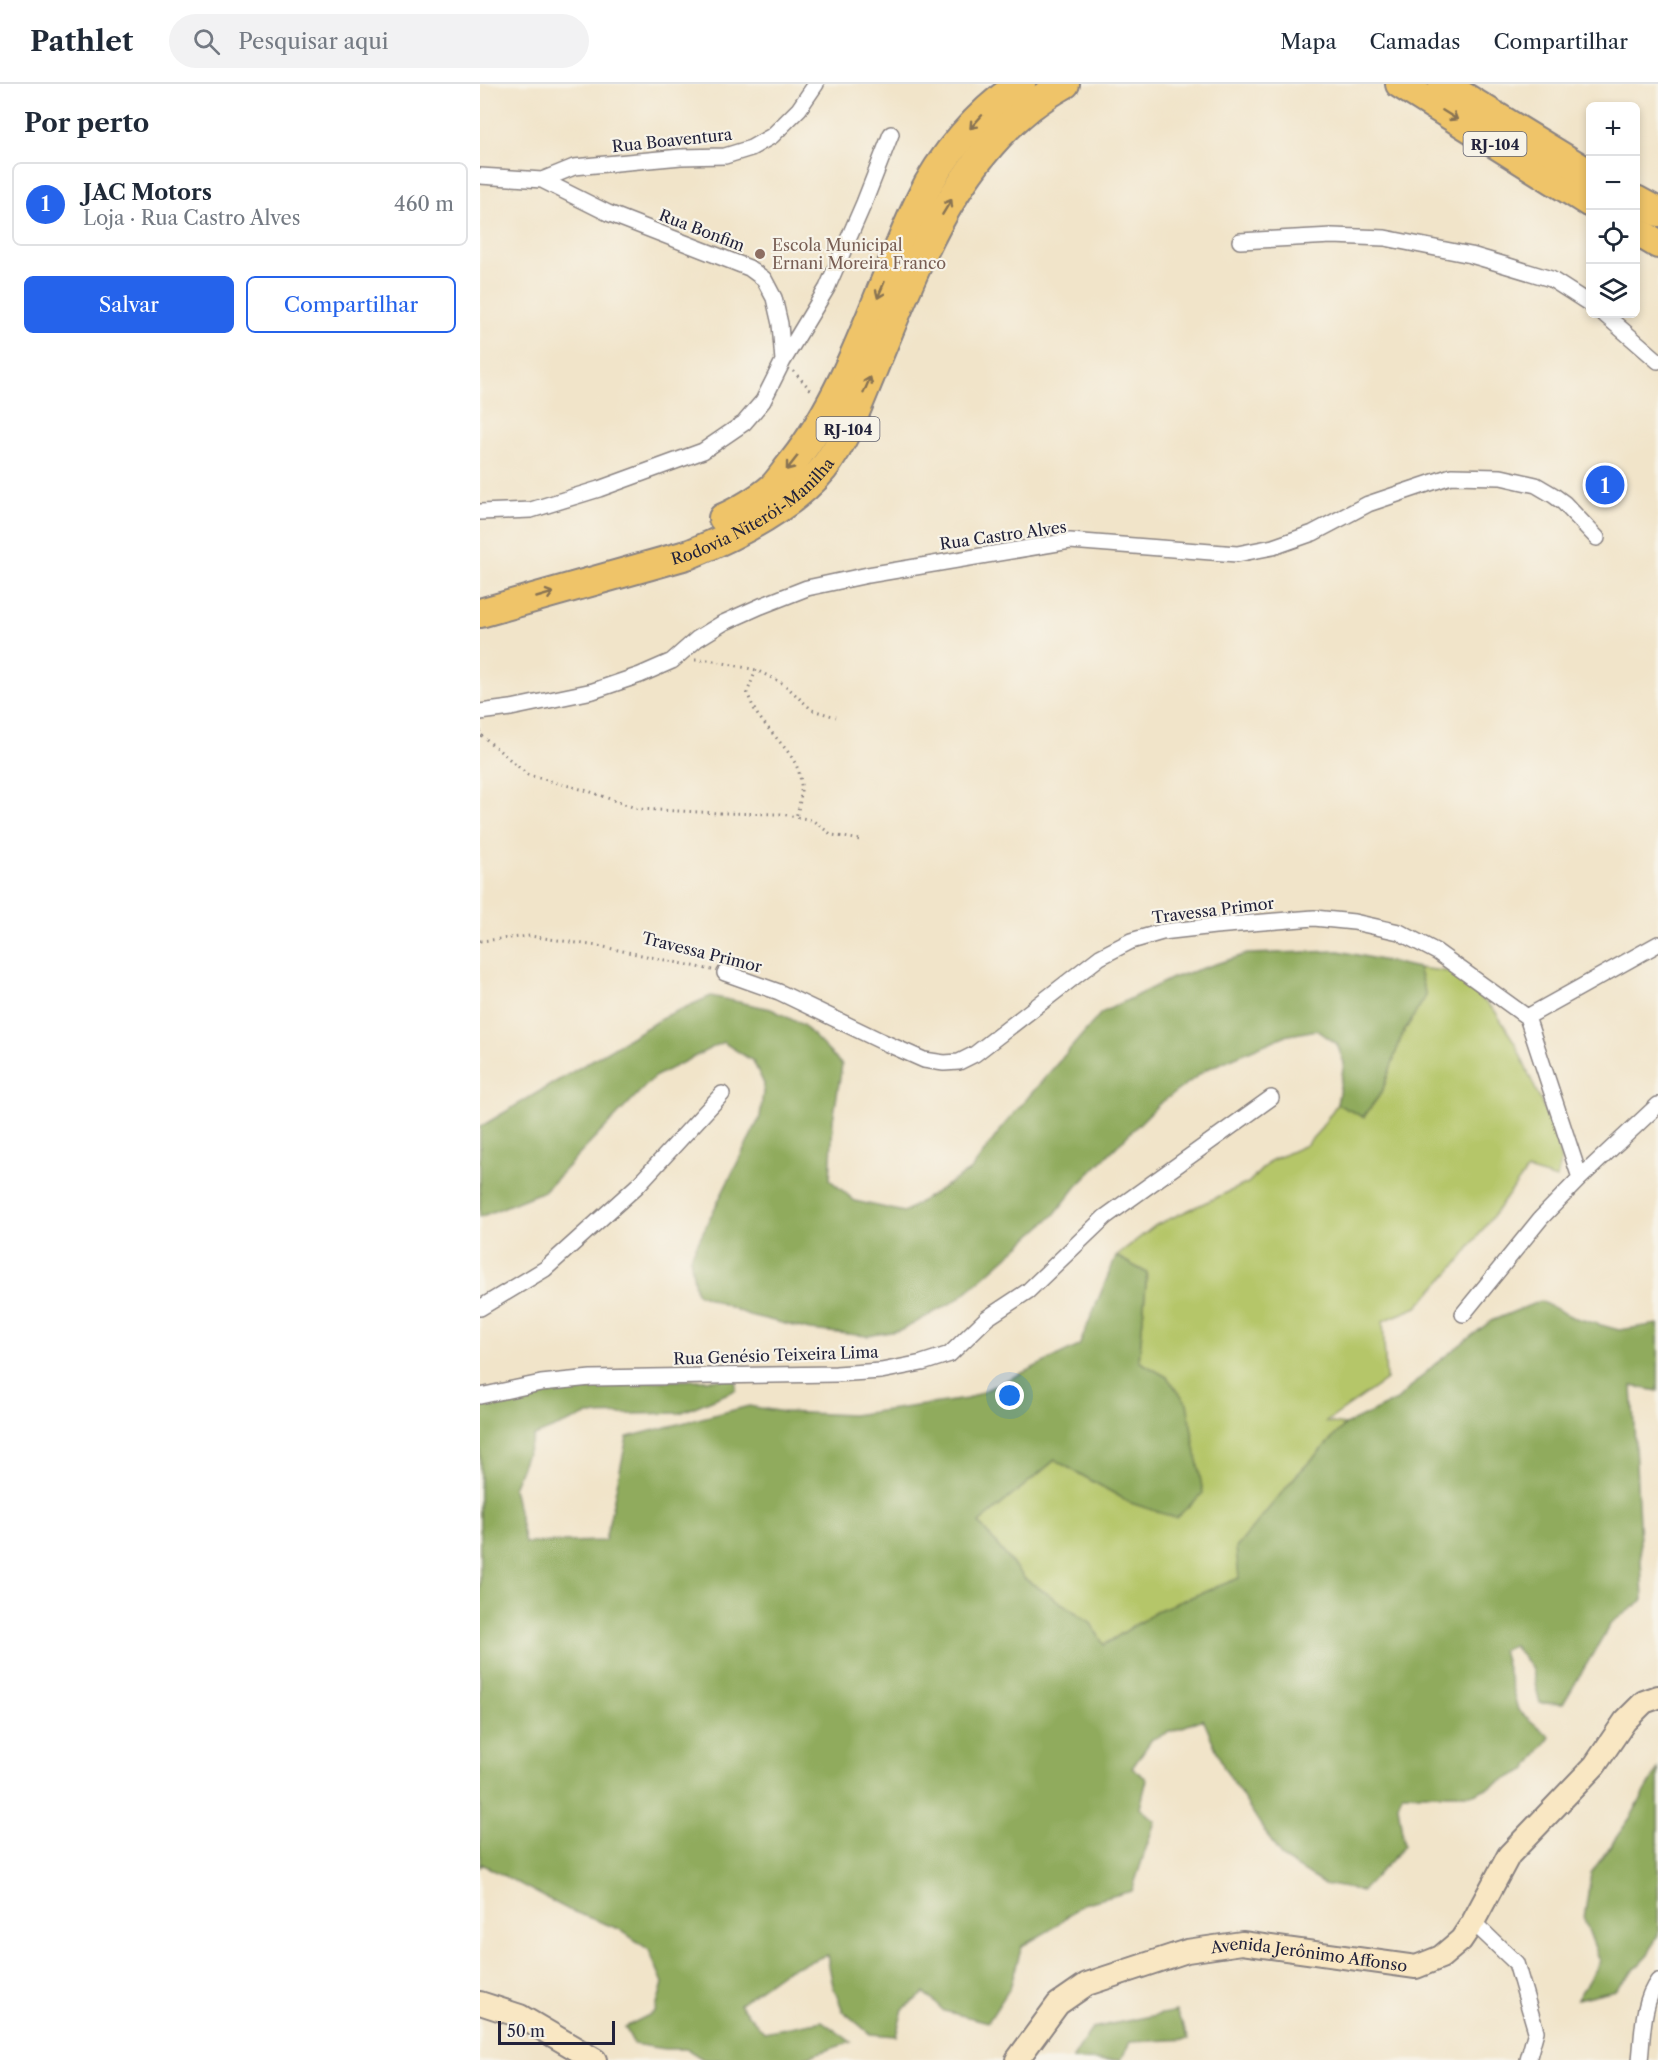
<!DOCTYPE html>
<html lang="pt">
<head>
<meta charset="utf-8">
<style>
	body { margin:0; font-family:"Libre Caslon Text",serif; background:#f2f2f3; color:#1f2937 }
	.controls { position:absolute; right:18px; top:18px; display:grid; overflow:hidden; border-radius:9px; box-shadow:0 3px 9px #0003 }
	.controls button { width:54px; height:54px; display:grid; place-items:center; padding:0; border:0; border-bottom:2px solid #e0e1e3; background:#fff; color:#1f2937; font:30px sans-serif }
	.scale { position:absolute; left:18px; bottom:15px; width:117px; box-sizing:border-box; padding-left:6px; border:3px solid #22223b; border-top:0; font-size:16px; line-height:21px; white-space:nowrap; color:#22223b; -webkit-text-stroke:4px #f7f3e8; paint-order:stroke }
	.you { position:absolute; left:530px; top:1312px; width:21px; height:21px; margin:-15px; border:4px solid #fff; border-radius:50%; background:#1a73e8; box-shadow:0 0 0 9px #1a73e833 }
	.badge { display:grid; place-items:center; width:39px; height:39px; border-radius:50%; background:#2563eb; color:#fff; font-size:20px; font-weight:700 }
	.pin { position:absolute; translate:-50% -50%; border:3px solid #fff; box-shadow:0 2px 6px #0006 }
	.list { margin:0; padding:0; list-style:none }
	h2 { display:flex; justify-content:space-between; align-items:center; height:78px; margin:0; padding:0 24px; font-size:26px }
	h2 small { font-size:20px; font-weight:400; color:#747a83 }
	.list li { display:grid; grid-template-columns:39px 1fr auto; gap:18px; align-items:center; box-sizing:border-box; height:84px; margin:0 12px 12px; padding:0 12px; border:2px solid #e0e1e3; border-radius:9px }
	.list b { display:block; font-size:22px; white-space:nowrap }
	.list p { margin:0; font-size:20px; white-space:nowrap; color:#747a83 }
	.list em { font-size:20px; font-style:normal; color:#747a83 }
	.actions { display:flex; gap:12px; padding:18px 24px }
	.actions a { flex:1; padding:14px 0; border:2px solid #2563eb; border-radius:9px; text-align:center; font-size:21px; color:#2563eb }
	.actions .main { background:#2563eb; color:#fff }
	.icon { flex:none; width:33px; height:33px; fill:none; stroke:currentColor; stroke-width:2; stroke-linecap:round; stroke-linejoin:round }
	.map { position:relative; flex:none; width:1178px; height:1976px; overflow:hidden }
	header { display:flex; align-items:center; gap:36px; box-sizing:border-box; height:84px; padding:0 30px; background:#fff; border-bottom:2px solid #e0e1e3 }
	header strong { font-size:28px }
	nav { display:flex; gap:33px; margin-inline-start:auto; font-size:21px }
	.search { width:420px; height:54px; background:#f2f2f3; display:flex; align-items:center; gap:15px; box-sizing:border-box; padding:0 21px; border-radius:33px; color:#747a83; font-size:22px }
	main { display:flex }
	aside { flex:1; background:#fff }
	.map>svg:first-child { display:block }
</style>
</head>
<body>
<header>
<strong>Pathlet</strong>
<div class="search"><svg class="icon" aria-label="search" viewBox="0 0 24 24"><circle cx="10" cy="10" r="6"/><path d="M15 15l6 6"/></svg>Pesquisar aqui</div>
<nav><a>Mapa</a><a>Camadas</a><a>Compartilhar</a></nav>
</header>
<main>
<aside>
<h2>Por perto<small></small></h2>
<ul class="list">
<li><span class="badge">1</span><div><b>JAC Motors</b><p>Loja · Rua Castro Alves</p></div><em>460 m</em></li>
</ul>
<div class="actions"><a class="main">Salvar</a><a>Compartilhar</a></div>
</aside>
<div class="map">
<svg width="1178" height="1976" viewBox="0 0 1178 1976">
	<rect width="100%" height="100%" fill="#f7f3e8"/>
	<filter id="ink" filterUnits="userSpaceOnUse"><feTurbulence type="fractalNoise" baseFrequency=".0167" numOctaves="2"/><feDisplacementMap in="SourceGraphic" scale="12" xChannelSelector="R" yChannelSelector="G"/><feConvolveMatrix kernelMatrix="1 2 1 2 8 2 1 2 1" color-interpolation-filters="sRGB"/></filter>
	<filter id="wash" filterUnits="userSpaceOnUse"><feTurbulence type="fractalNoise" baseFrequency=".008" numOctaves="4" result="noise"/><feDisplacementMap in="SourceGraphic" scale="24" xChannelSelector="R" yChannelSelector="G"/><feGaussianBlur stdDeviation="1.35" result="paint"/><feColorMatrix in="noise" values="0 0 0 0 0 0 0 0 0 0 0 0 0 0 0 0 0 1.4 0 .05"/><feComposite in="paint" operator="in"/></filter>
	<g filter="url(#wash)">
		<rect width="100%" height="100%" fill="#f1e4c9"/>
		<path fill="#b5c669" stroke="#6c7452" stroke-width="1.5" d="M 938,884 L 972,888 L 1015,927 L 1035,959 L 1074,1047 L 1081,1077 L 1077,1095 L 1047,1086 L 978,1179 L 937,1223 L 903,1237 L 906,1296 L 846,1338 L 865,1341 L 814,1394 L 760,1494 L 679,1526 L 624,1561 L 610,1538 L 545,1495 L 499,1439 L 575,1376 L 651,1419 L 687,1293 L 659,1278 L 667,1189 L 636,1172 L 676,1141 L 768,1099 L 790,1077 L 826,1061 L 839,1047 L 857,1020 L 884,1033 L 902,1008 L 922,951 L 946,912 Z"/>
		<path fill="#90ab5d" stroke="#59664c" stroke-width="1.5" d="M 859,867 L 938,884 L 946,912 L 922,951 L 902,1008 L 883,1033 L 857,1020 L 864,979 L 857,960 L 837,946 L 804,952 L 727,985 L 678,1021 L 597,1102 L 574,1131 L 497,1199 L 475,1217 L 422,1246 L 387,1252 L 330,1246 L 269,1231 L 216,1209 L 210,1174 L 280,1033 L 284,1000 L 273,977 L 243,958 L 174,993 L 64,1107 L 0,1133 L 0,1043 L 186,932 L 231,912 L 291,925 L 323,941 L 362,981 L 353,1036 L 350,1096 L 375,1117 L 424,1128 L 491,1086 L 524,1041 L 621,929 L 692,894 L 767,870 Z
			M 636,1172 L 667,1189 L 659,1277 L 687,1293 L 707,1319 L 723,1409 L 696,1434 L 651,1419 L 575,1376 L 499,1439 L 545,1495 L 610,1538 L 624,1561 L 679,1526 L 759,1494 L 756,1464 L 814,1394 L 865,1341 L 917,1316 L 955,1280 L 1011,1237 L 1060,1217 L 1092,1233 L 1139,1246 L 1178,1240 L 1178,1307 L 1152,1302 L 1163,1516 L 1131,1539 L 1083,1620 L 1060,1619 L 1051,1583 L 1034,1562 L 1022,1566 L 1038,1626 L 1070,1653 L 1046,1686 L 994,1710 L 922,1710 L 918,1721 L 924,1762 L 882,1807 L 844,1800 L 802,1774 L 744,1684 L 723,1635 L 672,1655 L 652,1684 L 667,1695 L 660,1724 L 675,1737 L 652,1807 L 603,1820 L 570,1846 L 542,1862 L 530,1904 L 508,1938 L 464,1927 L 445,1909 L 423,1925 L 416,1952 L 390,1950 L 363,1927 L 353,1902 L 347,1871 L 305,1887 L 259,1920 L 284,1948 L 342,1937 L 371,1958 L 317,1976 L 224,1976 L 207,1965 L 185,1965 L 154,1960 L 145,1943 L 175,1928 L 183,1899 L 169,1866 L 139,1845 L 89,1826 L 2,1780 L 0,1784 L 0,1315 L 110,1299 L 256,1295 L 256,1306 L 200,1329 L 107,1331 L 54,1352 L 33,1404 L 45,1459 L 125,1457 L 147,1353 L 269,1322 L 303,1328 L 372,1331 L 487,1315 L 599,1262 Z
			M 1178,1685 L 1178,1850 L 1168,1871 L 1135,1906 L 1097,1915 L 1120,1877 L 1104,1835 L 1111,1789 L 1150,1734 Z
			M 696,1927 L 709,1955 L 650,1958 L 641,1976 L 592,1976 L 612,1944 Z"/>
	</g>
	<g filter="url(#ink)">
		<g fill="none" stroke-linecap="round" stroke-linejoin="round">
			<g stroke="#8a8382" stroke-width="18">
				<path id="street" d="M 0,92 L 62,96 L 128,129 L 269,184 L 284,195 L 294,214 L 300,240 L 303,277 L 283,317 L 264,339 L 223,367 L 119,405 L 51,426 L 0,428
					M 62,96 L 94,83 L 201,73 L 245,72 L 271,64 L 292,52 L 319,25 L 336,0
					M 760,157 L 852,152 L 905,154 L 991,171 L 1025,181 L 1071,195 L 1110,220
					M 1124,230 L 1178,277
					M 303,277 L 347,204 L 384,119 L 411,50
					M 0,628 L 31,624 L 113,607 L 160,591 L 192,577 L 217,555 L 243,539 L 281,522 L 327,504 L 388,491 L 590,457 L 757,470 L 793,463 L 833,449 L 888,420 L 971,392 L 1021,393 L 1056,401 L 1073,411 L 1084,419 L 1117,454
					M 245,889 L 299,908 L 401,957 L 444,976 L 464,979 L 479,978 L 495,970 L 620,873 L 651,857 L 682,848 L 735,842 L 834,834 L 874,838 L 919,848 L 957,868 L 1047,933 L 1100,1094 L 1061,1134 L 983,1230
					M 1047,933 L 1178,860
					M 1100,1094 L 1178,1021
					M 0,1224 L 65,1185 L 157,1102 L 242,1010
					M 0,1312 L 61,1299 L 111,1294 L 356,1290 L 401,1287 L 442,1279 L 470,1270 L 507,1234 L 548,1207 L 625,1133 L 791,1014
					M 993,1838 L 1036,1879 L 1056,1947 L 1048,1976
					M 1160,1976 C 1163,1950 1162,1918 1178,1897"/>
			</g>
			<g stroke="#8a8382" stroke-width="26">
				<g id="secondary">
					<path d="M 0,1919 L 40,1932 L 115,1976"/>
					<path id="s1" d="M 537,1976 L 578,1920 L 607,1900 L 707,1867 L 762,1859 L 936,1883 L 961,1873 L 981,1856 L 993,1838 L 1029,1771 L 1115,1681 L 1145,1637 L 1164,1618 L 1178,1613"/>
				</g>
			</g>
			<g stroke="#8a8382" stroke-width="32">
				<g id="highway">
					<path d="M 920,0 L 1110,119"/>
					<path d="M 963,0 L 1110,90"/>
					<path d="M 1156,116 L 1178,128"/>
					<path d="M 1156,147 L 1178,160"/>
					<path d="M 243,434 C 257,428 281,414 293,403 C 300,396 306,386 313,378 C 372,303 399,201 440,116 C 460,73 501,25 541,0"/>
					<path id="s2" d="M 0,529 L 210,470 C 254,452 312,423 343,385 C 367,354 380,316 395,280 C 438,178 481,56 585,0"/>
				</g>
			</g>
			<path stroke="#8a8382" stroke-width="3" stroke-dasharray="1.5 4.5" stroke-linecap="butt" d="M 313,287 L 333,308
				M 215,576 L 229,576 L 276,586 L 304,600 L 332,626 L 356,633
				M 276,586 L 267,609 C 271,617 274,627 280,634 C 308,671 332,681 316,733
				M 0,646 L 0,650 L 48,691 L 108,707 L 158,725 L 240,729 L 301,730 L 332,736 L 352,751 L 381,756
				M 0,857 L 50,852 L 124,863 L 232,886"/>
			<use href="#street" stroke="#fff" stroke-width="15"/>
			<use href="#secondary" stroke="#f9e7c3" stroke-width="22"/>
			<use href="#highway" stroke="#efc469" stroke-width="28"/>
		</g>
		<defs><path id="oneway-shaft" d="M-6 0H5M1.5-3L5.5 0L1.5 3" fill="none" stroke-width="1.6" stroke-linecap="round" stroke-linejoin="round" transform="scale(1.5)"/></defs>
		<g stroke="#887352">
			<use href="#oneway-shaft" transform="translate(970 31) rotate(32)"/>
			<use href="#oneway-shaft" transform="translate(496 38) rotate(132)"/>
			<use href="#oneway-shaft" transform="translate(467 123) rotate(-59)"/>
			<use href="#oneway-shaft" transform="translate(401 206) rotate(113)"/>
			<use href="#oneway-shaft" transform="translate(387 301) rotate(-67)"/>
			<use href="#oneway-shaft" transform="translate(312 379) rotate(128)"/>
			<use href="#oneway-shaft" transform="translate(65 511) rotate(-16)"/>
		</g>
	</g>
	<circle fill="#8d6e63" stroke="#f7f3e8" stroke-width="2" cx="280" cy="170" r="6"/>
	<g text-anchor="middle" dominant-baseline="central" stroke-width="4.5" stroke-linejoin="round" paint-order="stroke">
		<g fill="#f7f3e8" stroke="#62616f" stroke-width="1.5">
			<rect x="983.5" y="48" width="63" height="24" rx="4.5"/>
			<rect x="336.5" y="333" width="63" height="24" rx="4.5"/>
		</g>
		<g font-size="15" font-weight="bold" fill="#22223b">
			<text x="1015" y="60">RJ-104</text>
			<text x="368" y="345">RJ-104</text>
		</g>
		<g font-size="16" fill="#22223b" stroke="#f7f3e8">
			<text transform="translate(192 56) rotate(-6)">Rua Boaventura</text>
			<text transform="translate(222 146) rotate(21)">Rua Bonfim</text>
			<text stroke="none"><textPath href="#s2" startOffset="294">Rodovia Niterói-Manilha</textPath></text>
			<text transform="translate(523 451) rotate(-8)">Rua Castro Alves</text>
			<text transform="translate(733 826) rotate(-7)">Travessa Primor</text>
			<text transform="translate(222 868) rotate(14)">Travessa Primor</text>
			<text transform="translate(296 1271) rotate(-2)">Rua Genésio Teixeira Lima</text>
			<text stroke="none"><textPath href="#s1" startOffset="333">Avenida Jerônimo Affonso</textPath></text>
		</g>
		<g font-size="16" fill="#785e54" stroke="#f7f3e8" text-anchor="start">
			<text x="292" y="161">Escola Municipal<tspan x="292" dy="18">Ernani Moreira Franco</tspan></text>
		</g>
	</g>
</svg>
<div class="controls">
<button>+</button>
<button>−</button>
<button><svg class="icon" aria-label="locate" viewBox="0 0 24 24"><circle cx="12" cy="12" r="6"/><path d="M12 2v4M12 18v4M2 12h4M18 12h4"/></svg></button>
<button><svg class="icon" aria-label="layers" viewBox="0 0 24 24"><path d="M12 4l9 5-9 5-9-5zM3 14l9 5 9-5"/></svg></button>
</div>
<div class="scale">50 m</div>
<div class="you"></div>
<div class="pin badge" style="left:1125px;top:401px">1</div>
</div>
</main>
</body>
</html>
